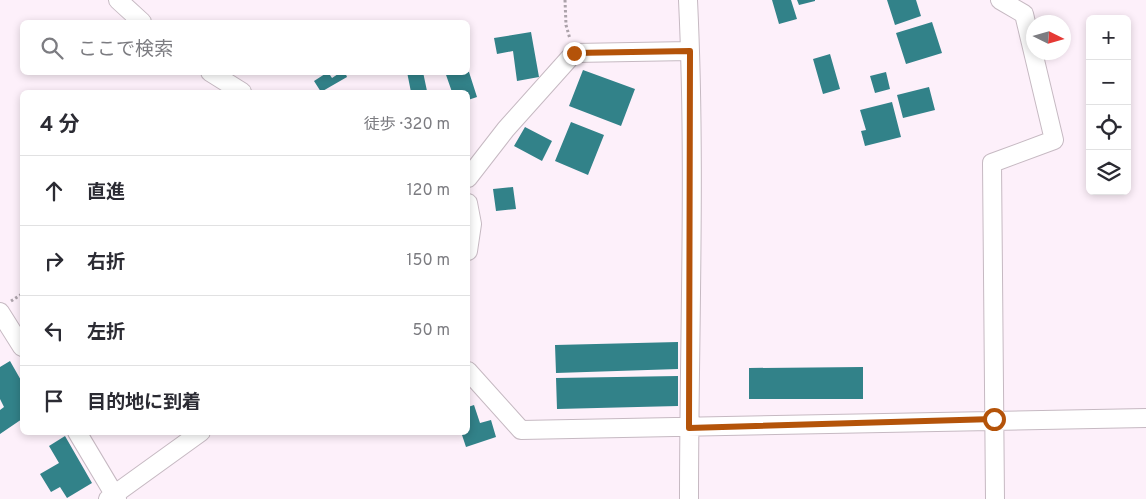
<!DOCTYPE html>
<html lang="ja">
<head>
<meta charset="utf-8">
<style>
	body { margin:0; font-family:Overpass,"Noto Sans JP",sans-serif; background:#f7f7f7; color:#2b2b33 }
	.controls { position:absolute; right:15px; top:15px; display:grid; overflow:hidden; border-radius:8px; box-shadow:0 2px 8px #0003 }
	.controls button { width:45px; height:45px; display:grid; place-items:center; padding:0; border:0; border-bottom:1px solid #e1e1e2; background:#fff; color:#2b2b33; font:25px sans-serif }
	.compass { position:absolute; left:1026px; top:15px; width:45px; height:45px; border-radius:50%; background:#fff; box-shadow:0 2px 8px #0003; rotate:95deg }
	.stop { position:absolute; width:15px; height:15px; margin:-11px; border:4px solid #b45309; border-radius:50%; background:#fff }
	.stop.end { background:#b45309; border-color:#fff; box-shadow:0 1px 5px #0008 }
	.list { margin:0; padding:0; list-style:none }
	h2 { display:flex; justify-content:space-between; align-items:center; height:65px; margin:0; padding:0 20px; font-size:21px }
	h2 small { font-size:16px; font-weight:400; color:#7c7c81 }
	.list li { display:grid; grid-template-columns:32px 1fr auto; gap:15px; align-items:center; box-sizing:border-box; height:70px; padding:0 20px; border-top:1px solid #e1e1e2 }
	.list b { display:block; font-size:19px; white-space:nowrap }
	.list em { font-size:16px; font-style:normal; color:#7c7c81 }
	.icon { flex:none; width:28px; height:28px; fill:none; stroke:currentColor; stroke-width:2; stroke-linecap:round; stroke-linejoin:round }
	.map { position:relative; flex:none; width:1146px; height:499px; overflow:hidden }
	.search { position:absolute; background:#fff; box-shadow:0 2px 8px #0003; left:20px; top:20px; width:450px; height:55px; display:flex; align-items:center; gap:12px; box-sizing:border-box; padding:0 18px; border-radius:8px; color:#7c7c81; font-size:19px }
	.panel { position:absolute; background:#fff; box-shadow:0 2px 8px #0003; left:20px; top:90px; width:450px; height:345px; border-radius:8px }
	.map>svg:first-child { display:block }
</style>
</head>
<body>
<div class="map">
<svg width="1146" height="499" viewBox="0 0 1146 499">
	<rect width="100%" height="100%" fill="#fdf0fa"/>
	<path fill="#328289" d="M 772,0 L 791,0 L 797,19 L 779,24 Z
		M 797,0 L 815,0 L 815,1 L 799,5 Z
		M 887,0 L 916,0 L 921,16 L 895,25 Z
		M 932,22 L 942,53 L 906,64 L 896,33 Z
		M 531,32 L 539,77 L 517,81 L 513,51 L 497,54 L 494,38 Z
		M 830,54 L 840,89 L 823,94 L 813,59 Z
		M 583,70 L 635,89 L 621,126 L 569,106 Z
		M 328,72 L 332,78 L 341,72 L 345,72 L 347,77 L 321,92 L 314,81 Z
		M 407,72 L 423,72 L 427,91 L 411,92 Z
		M 445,72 L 469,72 L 477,97 L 468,100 L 468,92 L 452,92 Z
		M 886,72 L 890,89 L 875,93 L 870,76 Z
		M 929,87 L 935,110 L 903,118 L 897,95 Z
		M 892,102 L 901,137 L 865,146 L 861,131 L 866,130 L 860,110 Z
		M 571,122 L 604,135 L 588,175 L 555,161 Z
		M 525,127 L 552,141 L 542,161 L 514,146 Z
		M 513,187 L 516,209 L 496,211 L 493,189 Z
		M 678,342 L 678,369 L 556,373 L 555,345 Z
		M 10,361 L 22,382 L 22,419 L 0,434 L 0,410 L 4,407 L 0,399 L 0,367 Z
		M 863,367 L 863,399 L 749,399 L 749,368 Z
		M 678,376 L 678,406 L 557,409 L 556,378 Z
		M 474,405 L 480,423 L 491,420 L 496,437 L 466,447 L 461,432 L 468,432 L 468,407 Z
		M 65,436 L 92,483 L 67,498 L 60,487 L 51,492 L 40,474 L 59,463 L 49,446 Z"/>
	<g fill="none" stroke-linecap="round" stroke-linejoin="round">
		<g stroke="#c6b9c2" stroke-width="20">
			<path id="minor" d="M 118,0 L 142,22
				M 688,0 C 696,166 689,333 689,499
				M 210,72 L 242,92
				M 468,178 L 506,129 L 574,53 L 690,51
				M 468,203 L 472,224 L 468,251
				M 0,312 L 22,347
				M 468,371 L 521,430 L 1146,418
				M 77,432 L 117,499
				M 108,499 L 201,432
				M 995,499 L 992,163 L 1054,140 L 1024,14 L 1000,0"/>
		</g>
		<path stroke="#aca2aa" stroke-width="3" stroke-dasharray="2.5 2.5" stroke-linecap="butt" d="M 565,0 L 566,25 L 570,39
			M 11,301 L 22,294"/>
		<use href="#minor" stroke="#fff" stroke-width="18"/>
	</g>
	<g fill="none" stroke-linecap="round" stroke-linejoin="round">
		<path stroke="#b45309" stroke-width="6" d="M 574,53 L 690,51 L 689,428 L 994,419"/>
	</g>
</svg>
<div class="controls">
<button>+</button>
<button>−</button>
<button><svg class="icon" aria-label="locate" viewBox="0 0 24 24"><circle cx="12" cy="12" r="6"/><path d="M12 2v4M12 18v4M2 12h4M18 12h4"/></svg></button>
<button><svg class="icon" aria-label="layers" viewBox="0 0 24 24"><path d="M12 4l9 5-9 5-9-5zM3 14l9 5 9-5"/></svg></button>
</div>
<svg class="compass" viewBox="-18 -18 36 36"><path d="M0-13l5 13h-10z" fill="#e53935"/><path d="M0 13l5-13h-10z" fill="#7c7c81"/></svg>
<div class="stop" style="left:994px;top:419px"></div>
<div class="stop end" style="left:574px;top:53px"></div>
<div class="search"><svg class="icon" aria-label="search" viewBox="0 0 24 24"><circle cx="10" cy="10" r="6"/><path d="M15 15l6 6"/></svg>ここで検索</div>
<section class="panel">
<h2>4 分<small>徒歩 · 320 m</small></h2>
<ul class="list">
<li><svg class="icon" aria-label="ahead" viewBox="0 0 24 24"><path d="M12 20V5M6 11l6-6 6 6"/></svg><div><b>直進</b></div><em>120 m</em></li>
<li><svg class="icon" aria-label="right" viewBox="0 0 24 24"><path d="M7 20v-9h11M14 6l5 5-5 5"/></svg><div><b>右折</b></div><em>150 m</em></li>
<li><svg class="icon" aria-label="left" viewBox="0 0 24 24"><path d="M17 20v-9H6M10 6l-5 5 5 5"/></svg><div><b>左折</b></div><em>50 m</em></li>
<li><svg class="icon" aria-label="arrive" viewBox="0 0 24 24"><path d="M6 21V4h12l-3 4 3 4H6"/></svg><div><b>目的地に到着</b></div></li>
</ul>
</section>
</div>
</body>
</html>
